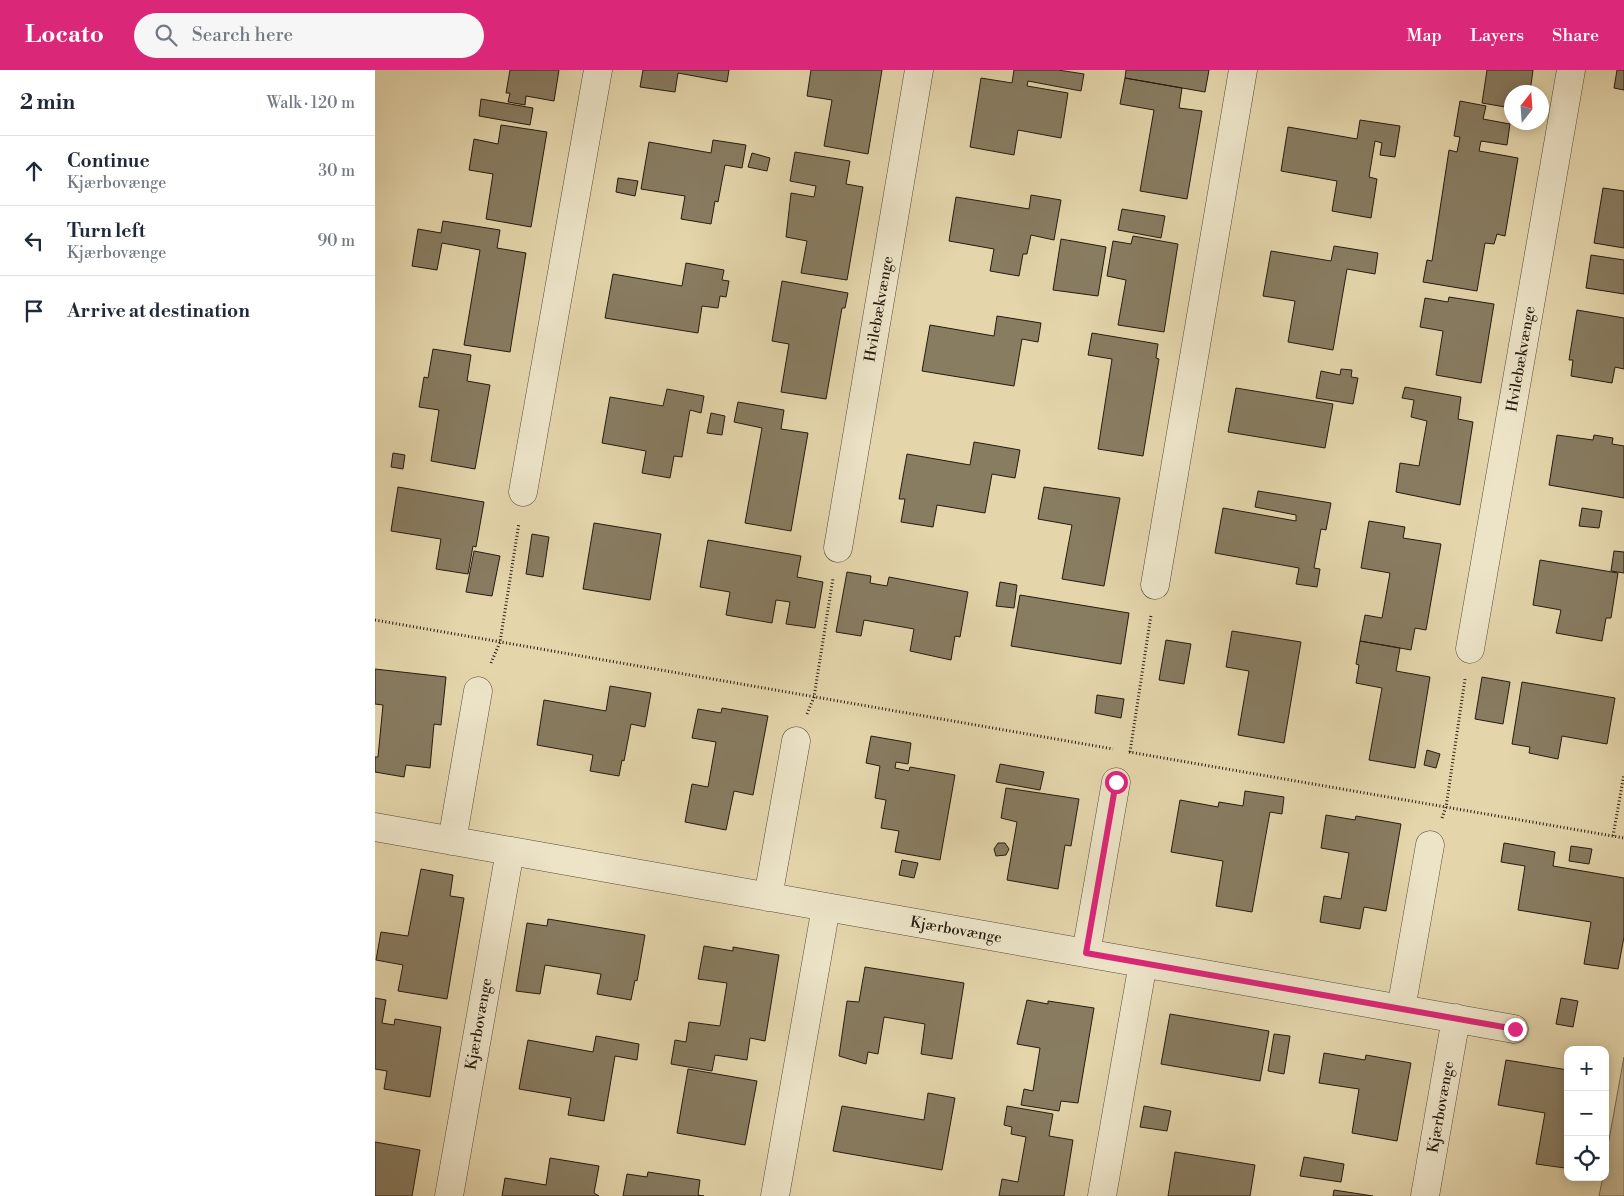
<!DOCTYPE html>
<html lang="en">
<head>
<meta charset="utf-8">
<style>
	body { margin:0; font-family:"Libre Bodoni",serif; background:#f6f6f7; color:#1f2937 }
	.controls { position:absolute; right:15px; bottom:15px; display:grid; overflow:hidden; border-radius:10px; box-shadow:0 2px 12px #0003 }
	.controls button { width:45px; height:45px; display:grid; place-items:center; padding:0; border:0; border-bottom:1px solid #e0e1e3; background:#fff; color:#1f2937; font:25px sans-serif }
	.compass { position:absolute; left:1129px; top:15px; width:45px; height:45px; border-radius:50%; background:#fff; box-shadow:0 2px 12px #0003; rotate:17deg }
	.stop { position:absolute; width:15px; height:15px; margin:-11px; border:4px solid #db2777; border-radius:50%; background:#fff }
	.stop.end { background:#db2777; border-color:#fff; box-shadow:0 1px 5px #0008 }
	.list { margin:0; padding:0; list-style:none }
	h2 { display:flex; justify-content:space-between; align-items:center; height:65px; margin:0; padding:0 20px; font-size:21px }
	h2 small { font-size:16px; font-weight:400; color:#747a83 }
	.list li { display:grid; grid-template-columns:32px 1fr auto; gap:15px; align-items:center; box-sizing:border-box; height:70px; padding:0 20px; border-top:1px solid #e0e1e3 }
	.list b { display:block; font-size:19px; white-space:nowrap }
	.list p { margin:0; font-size:16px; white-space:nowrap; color:#747a83 }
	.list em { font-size:16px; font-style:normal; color:#747a83 }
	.icon { flex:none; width:28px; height:28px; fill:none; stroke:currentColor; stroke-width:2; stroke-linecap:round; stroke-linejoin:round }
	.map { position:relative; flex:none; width:1249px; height:1126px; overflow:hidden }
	header { display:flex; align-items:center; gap:30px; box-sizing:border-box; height:70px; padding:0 25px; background:#db2777; color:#fff }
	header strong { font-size:24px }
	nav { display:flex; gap:28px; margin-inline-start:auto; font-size:18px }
	.search { width:350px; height:45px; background:#f6f6f7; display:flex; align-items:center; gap:12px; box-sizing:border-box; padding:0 18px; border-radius:28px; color:#747a83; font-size:19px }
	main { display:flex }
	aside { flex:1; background:#fff }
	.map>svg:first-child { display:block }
</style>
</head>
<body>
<header>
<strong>Locato</strong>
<div class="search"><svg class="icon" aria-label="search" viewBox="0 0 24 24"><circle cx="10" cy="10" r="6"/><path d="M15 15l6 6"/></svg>Search here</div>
<nav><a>Map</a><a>Layers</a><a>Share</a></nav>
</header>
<main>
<aside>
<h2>2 min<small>Walk · 120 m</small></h2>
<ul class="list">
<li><svg class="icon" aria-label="ahead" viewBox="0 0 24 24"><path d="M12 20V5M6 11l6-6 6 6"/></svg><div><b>Continue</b><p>Kjærbovænge</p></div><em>30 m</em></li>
<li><svg class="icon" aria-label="left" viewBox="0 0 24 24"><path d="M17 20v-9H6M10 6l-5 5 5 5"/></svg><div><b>Turn left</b><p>Kjærbovænge</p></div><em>90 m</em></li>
<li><svg class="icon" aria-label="arrive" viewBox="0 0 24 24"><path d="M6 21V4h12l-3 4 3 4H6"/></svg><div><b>Arrive at destination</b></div></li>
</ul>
</aside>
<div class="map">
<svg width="1249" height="1126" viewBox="0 0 1249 1126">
	<rect width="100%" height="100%" fill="#e4d5ab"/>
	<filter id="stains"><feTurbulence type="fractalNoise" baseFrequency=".004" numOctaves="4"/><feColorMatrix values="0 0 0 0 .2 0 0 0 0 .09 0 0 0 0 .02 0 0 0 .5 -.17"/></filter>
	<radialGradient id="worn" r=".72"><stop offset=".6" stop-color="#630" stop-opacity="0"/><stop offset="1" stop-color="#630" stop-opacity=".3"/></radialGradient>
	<path fill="#c3b591" stroke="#746850" d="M 1249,987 L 1249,1126 L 1224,1126 L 1228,1107 L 1230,1107 L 1230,1092 Z"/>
	<path fill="#887c61" stroke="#241b10" d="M 135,0 L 184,0 L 179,31 L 151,26 L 150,35 L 133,32 L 135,23 L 131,23 Z
		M 268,0 L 354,0 L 352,12 L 303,3 L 300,22 L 265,17 Z
		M 436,0 L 507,0 L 493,84 L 449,76 L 457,30 L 432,26 Z
		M 639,0 L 683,0 L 709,4 L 706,21 L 653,11 L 652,16 L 693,23 L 686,68 L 643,60 L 639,85 L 595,77 L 606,8 L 637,13 Z
		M 751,0 L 834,0 L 830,22 L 750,8 Z
		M 1112,0 L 1158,0 L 1155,22 L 1136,22 L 1136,38 L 1107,33 Z
		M 1242,0 L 1249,0 L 1249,20 L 1239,18 Z
		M 750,8 L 807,18 L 804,38 L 827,41 L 812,129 L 765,121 L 779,40 L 745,34 Z
		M 106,29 L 158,38 L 155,55 L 104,46 Z
		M 1085,31 L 1111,36 L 1108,49 L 1135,54 L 1132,75 L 1106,71 L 1104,81 L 1143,88 L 1130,166 L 1122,164 L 1119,174 L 1110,173 L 1102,221 L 1048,212 L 1052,190 L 1057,191 L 1074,80 L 1082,82 L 1085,67 L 1079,66 Z
		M 985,50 L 1025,56 L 1020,87 L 1005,85 L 1007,73 L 1000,71 L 994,107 L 1002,109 L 996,148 L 957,141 L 962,111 L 906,101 L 913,57 L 982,69 Z
		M 126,55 L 172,62 L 156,157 L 111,149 L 118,104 L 94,100 L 99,69 L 123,74 Z
		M 338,70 L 371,75 L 367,98 L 350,95 L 343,132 L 340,131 L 336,154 L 306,149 L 310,126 L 266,119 L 274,72 L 336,83 Z
		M 420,82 L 475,91 L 471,114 L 488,117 L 472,210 L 426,203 L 432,171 L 411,167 L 416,123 L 439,127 L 441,116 L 415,111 Z
		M 377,83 L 395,88 L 392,101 L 373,97 Z
		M 243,108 L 263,111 L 260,126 L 241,122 Z
		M 1228,118 L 1249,121 L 1249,178 L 1219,173 Z
		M 656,125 L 686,130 L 679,170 L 656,165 L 652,184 L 648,184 L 644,206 L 615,201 L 619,179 L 574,171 L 581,127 L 654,139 Z
		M 747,139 L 790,146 L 786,168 L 743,160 Z
		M 68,151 L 125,160 L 122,178 L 151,183 L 135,282 L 89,275 L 105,180 L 67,173 L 62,200 L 37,196 L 43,159 L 66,163 Z
		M 758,166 L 803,174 L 789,262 L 743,255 L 751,210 L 732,206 L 738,171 L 756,174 Z
		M 686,169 L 731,177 L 723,226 L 678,220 Z
		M 959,176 L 1003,183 L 1000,204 L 972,199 L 958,280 L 913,272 L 920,231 L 888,226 L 896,181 L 956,191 Z
		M 1216,185 L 1249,190 L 1249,224 L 1211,218 Z
		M 311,193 L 349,200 L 347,210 L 354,211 L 351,227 L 345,226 L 343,238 L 327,236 L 323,263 L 230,248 L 238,204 L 307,216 Z
		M 407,211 L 473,223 L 470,238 L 467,238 L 451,329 L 406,322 L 414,274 L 397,271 Z
		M 1074,227 L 1119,234 L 1106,313 L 1061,305 L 1068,261 L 1045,257 L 1050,228 L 1073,232 Z
		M 1202,240 L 1249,248 L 1249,299 L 1240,297 L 1237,313 L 1196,306 L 1198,290 L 1194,290 Z
		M 622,246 L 666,253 L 663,272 L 647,269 L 639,316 L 547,301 L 555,255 L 619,266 Z
		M 717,263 L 783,274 L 781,288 L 784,289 L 768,386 L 723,379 L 737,289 L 713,285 Z
		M 58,279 L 96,285 L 92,311 L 115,315 L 100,399 L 56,391 L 64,340 L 44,337 L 49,307 L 53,308 Z
		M 966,299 L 977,300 L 976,307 L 983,308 L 978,334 L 941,328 L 946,301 L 965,305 Z
		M 1030,317 L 1086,327 L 1083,349 L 1098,352 L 1085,435 L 1021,422 L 1025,393 L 1044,396 L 1052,351 L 1036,347 L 1039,330 L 1027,328 Z
		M 861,318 L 958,334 L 950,378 L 853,362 Z
		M 292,319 L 329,326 L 326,343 L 315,340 L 307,387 L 299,386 L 295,408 L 267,403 L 271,381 L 227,373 L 235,327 L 288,336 Z
		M 363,332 L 409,340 L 406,359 L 433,363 L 416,461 L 370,453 L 387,358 L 359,352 Z
		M 336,343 L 350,346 L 347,365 L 332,363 Z
		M 1182,365 L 1218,370 L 1219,365 L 1238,368 L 1237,374 L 1249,376 L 1249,428 L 1174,415 Z
		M 599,372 L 645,380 L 640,408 L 617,404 L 610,443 L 562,435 L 558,457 L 526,452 L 530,429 L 524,429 L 532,384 L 595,395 Z
		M 18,383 L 30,385 L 28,399 L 16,397 Z
		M 23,417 L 109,432 L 101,477 L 98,476 L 93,504 L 61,499 L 66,469 L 16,461 Z
		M 669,417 L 745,428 L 729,516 L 687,509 L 697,455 L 663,449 Z
		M 883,421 L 956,433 L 951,460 L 946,459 L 939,498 L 945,499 L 942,517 L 921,514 L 924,498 L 840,483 L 848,438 L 921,451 L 921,445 L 880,437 Z
		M 1207,438 L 1227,441 L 1224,458 L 1204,456 Z
		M 994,451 L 1030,457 L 1028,468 L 1066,474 L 1051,560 L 1040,558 L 1036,580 L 985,571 L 990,545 L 1007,548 L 1015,503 L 986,498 Z
		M 219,453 L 286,464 L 275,530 L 208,519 Z
		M 157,464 L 174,467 L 168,507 L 151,504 Z
		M 333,470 L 426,486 L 422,507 L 448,512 L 440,558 L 411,554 L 415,532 L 401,530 L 397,553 L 351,545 L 355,522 L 325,517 Z
		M 99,481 L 125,486 L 117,526 L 91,522 Z
		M 1239,481 L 1249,482 L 1249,503 L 1236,501 Z
		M 1165,490 L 1243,503 L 1236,548 L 1231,548 L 1227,571 L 1181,563 L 1186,540 L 1158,535 Z
		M 472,502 L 496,506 L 495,513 L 512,516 L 514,507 L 593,522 L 585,567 L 580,566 L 576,590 L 535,581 L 539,559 L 489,550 L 486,566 L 461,562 Z
		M 625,512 L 642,515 L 639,538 L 621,536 Z
		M 645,525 L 754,543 L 746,594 L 636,576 Z
		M 857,561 L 926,572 L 909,673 L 863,665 L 874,601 L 851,597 Z
		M 791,570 L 816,574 L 809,614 L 784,610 Z
		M 985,571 L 1025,578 L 1021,601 L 1055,607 L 1040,698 L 994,690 L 1007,618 L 981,613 L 984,595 L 981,594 Z
		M 0,599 L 71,607 L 66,655 L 59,654 L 55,698 L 31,695 L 29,707 L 0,702 L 0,687 L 3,687 L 8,635 L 0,634 Z
		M 1107,607 L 1135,612 L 1128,654 L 1100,649 Z
		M 1147,612 L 1240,628 L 1232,674 L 1187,666 L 1183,689 L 1154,683 L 1155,677 L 1137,674 Z
		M 235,616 L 276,623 L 270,657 L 256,654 L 249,691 L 247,690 L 244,706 L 215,701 L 218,685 L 162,675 L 169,630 L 231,641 Z
		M 722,625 L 749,629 L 746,648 L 720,643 Z
		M 347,638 L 393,646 L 378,725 L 359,721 L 351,760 L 310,752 L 317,714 L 333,717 L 341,672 L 317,668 L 323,639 L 346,643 Z
		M 496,666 L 536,673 L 533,694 L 521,692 L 520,698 L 534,701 L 535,697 L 580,705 L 565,790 L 520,782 L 524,761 L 506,758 L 511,730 L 500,728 L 505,696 L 491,693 Z
		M 1052,680 L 1065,684 L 1061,698 L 1049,695 Z
		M 625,694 L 669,702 L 665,720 L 621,712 Z
		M 631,718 L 704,729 L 696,776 L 690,775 L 683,819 L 632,810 L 642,752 L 626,748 Z
		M 870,721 L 909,727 L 907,744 L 895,742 L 877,842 L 841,836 L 848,791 L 796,782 L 805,730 L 843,737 L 844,732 L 868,736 Z
		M 951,745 L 980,750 L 981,746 L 1026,754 L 1011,841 L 989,837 L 985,859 L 945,852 L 949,826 L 966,829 L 974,783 L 946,778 Z
		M 623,773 L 630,773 L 634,779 L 631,785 L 621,786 L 619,779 Z
		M 1129,773 L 1180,782 L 1178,796 L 1249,808 L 1249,867 L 1243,899 L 1209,894 L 1216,852 L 1143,840 L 1150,796 L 1126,792 Z
		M 1196,776 L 1217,779 L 1214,794 L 1194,791 Z
		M 527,790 L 543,793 L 539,808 L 524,805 Z
		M 46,799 L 78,805 L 75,826 L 89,828 L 72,929 L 23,921 L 28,895 L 1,890 L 6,862 L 33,866 Z
		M 173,849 L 270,865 L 262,911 L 260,910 L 256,930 L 222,924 L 226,904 L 170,895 L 165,924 L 141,921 L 152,853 L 172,856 Z
		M 329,876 L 358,881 L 358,877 L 404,885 L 390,971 L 375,968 L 372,990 L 340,985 L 337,1001 L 296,994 L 300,970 L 311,972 L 314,952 L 345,956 L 352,913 L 323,909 Z
		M 490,897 L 589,913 L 577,989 L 546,984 L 550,954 L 509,947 L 503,984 L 493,982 L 491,994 L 464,986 L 472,931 L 484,932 Z
		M 0,928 L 11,930 L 7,953 L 19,955 L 20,949 L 66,957 L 55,1027 L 9,1019 L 12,1001 L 0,999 Z
		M 1186,928 L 1203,931 L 1198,957 L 1181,954 Z
		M 652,930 L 673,934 L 673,931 L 719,938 L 703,1033 L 686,1031 L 684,1041 L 646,1035 L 649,1019 L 658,1021 L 665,978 L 642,974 Z
		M 795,944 L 894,961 L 885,1011 L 786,994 Z
		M 899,964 L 915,966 L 909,1004 L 893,1001 Z
		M 221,966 L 264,974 L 262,990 L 240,986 L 229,1051 L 193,1045 L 196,1028 L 144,1019 L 153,970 L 218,982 Z
		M 949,983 L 990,990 L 991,985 L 1036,993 L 1022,1071 L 977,1063 L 984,1019 L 944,1013 Z
		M 1131,990 L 1193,1000 L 1193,1084 L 1190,1098 L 1161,1094 L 1170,1043 L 1123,1035 Z
		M 313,999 L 382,1011 L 370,1075 L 302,1063 Z
		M 553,1023 L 580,1028 L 567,1100 L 458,1081 L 467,1036 L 549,1050 Z
		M 632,1036 L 678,1044 L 674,1066 L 698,1070 L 689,1126 L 624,1126 L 627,1109 L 643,1112 L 651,1067 L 636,1064 L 637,1057 L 629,1055 Z
		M 769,1036 L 796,1041 L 792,1061 L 765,1057 Z
		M 0,1072 L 45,1080 L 37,1126 L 0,1126 Z
		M 800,1082 L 880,1095 L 875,1126 L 793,1126 Z
		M 929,1087 L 969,1094 L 966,1112 L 925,1106 Z
		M 175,1088 L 224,1096 L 219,1123 L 224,1126 L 127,1126 L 130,1108 L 171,1115 Z
		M 273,1102 L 325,1110 L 323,1125 L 329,1126 L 248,1126 L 252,1104 L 272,1107 Z
		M 959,1120 L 998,1126 L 958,1126 Z"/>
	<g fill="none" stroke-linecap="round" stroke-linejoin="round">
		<g stroke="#544a37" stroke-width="29">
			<path id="minor" d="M 148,422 L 223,0
				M 463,478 L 544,0
				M 780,515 L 868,0
				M 1095,579 L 1196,0
				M 0,757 L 1139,959
				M 77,771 L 103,621
				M 393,827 L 421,671
				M 711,883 L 741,712
				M 1026,939 L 1055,775
				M 74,1126 L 135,781
				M 400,1126 L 451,837
				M 727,1126 L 768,893
				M 1050,1126 L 1081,948"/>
		</g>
		<path stroke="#241b10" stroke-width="3" stroke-dasharray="1 2.5" stroke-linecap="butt" d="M 0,550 L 738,679
			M 116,593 L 125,572 L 144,453
			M 432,644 L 439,627 L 458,508
			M 754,682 L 1249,768
			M 755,682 L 776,545
			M 1067,748 L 1071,737 L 1090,609
			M 1238,766 L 1249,704"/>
		<use href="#minor" stroke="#ede4c8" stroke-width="28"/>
	</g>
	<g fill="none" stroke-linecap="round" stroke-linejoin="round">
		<path stroke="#db2777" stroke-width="6" d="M 741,712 L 711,883 L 1140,959"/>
	</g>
	<g text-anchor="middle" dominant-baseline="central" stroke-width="4" stroke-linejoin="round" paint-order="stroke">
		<g font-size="15" fill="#241b10" stroke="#ede4c8">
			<text transform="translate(504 239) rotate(-80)">Hvilebækvænge</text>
			<text transform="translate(1146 289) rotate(-80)">Hvilebækvænge</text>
			<text transform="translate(581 860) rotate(10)">Kjærbovænge</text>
			<text transform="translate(104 954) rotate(-80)">Kjærbovænge</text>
			<text transform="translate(1066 1037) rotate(-80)">Kjærbovænge</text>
		</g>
	</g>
	<rect width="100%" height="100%" filter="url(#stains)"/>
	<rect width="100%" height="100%" fill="url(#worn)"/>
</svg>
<div class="controls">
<button>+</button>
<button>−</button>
<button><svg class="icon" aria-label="locate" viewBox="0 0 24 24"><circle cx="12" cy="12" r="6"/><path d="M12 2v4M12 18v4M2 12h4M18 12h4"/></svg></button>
</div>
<svg class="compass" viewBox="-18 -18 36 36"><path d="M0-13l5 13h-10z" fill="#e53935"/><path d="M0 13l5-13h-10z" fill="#747a83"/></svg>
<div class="stop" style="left:741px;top:712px"></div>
<div class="stop end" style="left:1140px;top:959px"></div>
</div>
</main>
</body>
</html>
